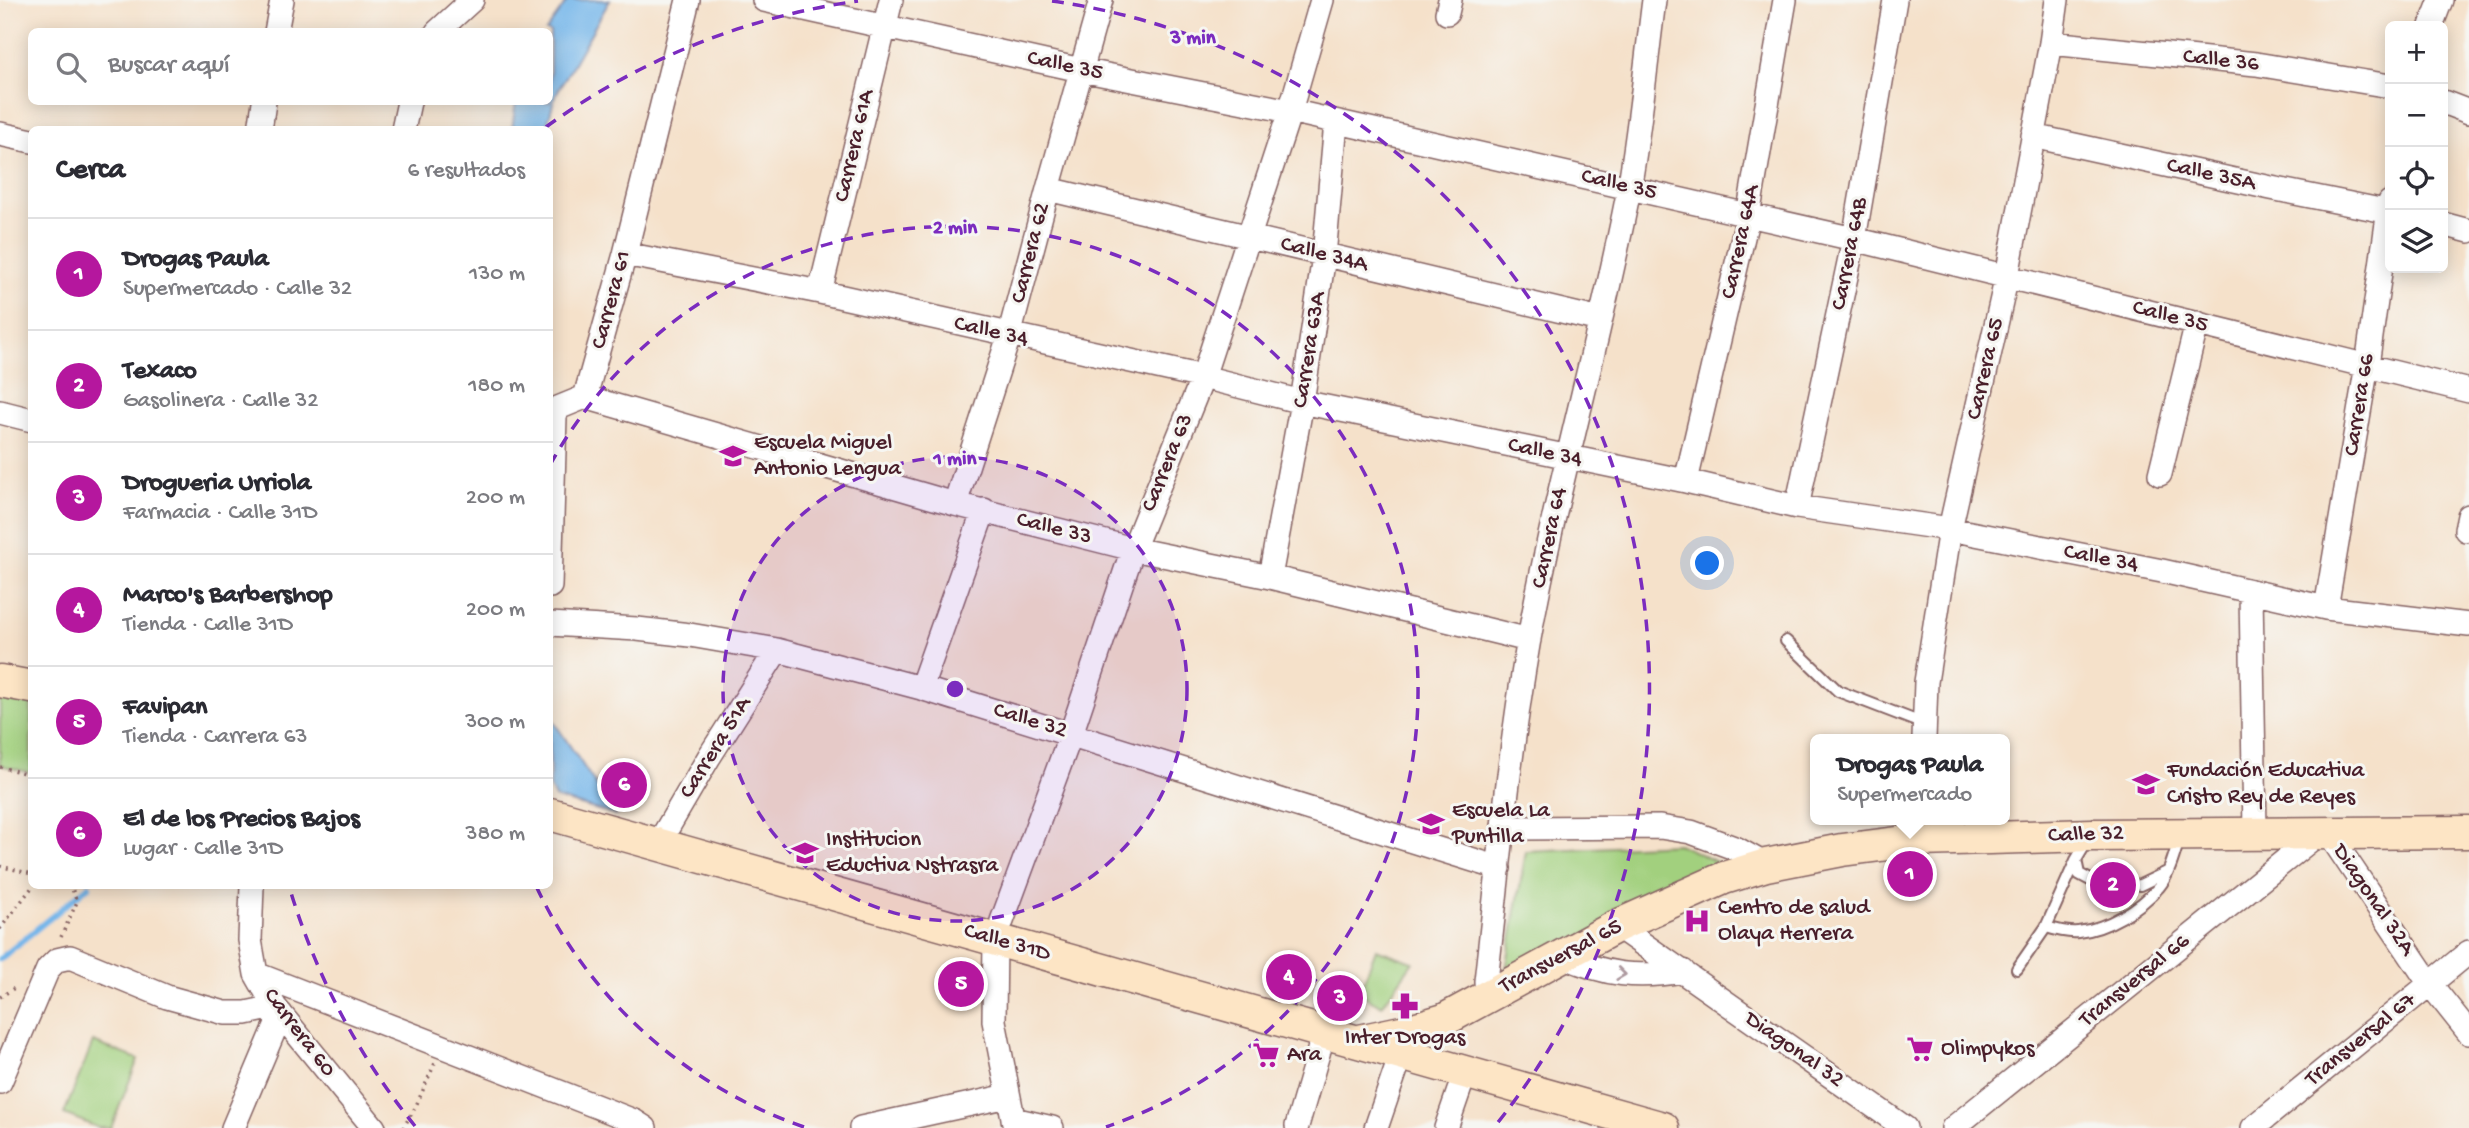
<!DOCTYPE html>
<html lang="es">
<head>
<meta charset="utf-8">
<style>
	body { margin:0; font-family:"Gochi Hand",sans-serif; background:#f2f2f3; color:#2b2b33 }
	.controls { position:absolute; right:21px; top:21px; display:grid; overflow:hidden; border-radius:10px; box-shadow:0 4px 18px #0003 }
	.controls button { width:63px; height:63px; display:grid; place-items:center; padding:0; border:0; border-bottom:2px solid #e1e1e2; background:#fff; color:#2b2b33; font:35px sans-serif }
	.you { position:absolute; left:1708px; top:564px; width:24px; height:24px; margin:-18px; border:5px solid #fff; border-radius:50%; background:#1a73e8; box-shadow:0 0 0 10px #1a73e833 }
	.badge { display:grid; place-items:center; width:46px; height:46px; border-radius:50%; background:#b5179e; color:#fff; font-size:23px; font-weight:700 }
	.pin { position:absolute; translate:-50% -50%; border:4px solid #fff; box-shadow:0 2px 7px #0006 }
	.popup { position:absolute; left:1810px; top:734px; width:200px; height:91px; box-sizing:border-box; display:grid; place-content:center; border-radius:10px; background:#fff; filter:drop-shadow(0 2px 5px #0005); font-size:23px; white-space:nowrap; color:#7c7c81 }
	.popup b { font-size:26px; color:#2b2b33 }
	.popup::after { content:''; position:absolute; left:50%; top:100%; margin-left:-14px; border:14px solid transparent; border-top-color:#fff }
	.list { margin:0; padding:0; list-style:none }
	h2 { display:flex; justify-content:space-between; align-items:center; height:91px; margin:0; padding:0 28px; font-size:30px }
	h2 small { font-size:23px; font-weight:400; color:#7c7c81 }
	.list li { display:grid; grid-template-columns:46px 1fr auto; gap:21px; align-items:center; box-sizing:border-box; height:112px; padding:0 28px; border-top:2px solid #e1e1e2 }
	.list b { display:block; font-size:26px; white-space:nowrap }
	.list p { margin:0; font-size:23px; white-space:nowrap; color:#7c7c81 }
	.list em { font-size:23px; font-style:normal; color:#7c7c81 }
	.icon { flex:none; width:38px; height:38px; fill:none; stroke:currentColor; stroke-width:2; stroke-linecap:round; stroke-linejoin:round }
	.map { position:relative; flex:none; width:2469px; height:1128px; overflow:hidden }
	.search { position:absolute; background:#fff; box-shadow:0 4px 18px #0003; left:28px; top:28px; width:525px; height:77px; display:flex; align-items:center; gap:18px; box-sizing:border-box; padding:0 24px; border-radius:10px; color:#7c7c81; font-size:26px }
	.panel { position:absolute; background:#fff; box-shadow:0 4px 18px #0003; left:28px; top:126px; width:525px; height:763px; border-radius:10px }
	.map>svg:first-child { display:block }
</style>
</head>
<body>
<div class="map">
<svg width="2469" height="1128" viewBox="0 0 2469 1128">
	<rect width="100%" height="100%" fill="#f6f6f2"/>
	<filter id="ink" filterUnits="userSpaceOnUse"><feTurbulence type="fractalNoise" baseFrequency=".0143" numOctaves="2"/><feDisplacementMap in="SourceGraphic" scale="14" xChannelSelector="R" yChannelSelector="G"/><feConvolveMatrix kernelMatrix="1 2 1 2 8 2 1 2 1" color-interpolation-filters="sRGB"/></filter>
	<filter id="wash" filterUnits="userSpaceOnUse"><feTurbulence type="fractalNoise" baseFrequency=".00686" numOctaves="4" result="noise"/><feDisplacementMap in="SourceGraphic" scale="28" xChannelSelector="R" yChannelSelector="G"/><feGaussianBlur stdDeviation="1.57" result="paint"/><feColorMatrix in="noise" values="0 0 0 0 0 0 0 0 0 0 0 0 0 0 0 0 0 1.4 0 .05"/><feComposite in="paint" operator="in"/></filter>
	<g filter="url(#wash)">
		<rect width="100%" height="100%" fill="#f5e1ca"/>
		<path fill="#a2d07e" stroke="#767854" stroke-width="2" d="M 0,691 L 31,698 L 31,773 L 0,765 Z
			M 1678,844 L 1724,865 L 1505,976 L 1526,851 Z
			M 1376,949 L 1413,962 L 1382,1006 L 1359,993 Z
			M 93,1042 L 138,1059 L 111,1128 L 99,1128 L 64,1114 Z"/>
		<path fill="#75b6ea" stroke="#606a8a" stroke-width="2" d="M 568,0 L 610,0 L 555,96 L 546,129 L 512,129 L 516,102 L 550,102 L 550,32 L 546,31 Z
			M 550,716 L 616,815 L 555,798 L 550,788 Z"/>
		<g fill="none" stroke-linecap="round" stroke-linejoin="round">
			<path stroke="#75b6ea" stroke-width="6" d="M 0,959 L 89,886"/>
		</g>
	</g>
	<g filter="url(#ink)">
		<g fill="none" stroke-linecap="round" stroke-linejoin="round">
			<g stroke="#866363" stroke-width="14">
				<path id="lane" d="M 1786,641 L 1838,691 L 1924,724
					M 2076,860 L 2079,874 L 2094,882
					M 2140,885 L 2167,872
					M 2046,927 C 2056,930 2067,933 2078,932 C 2107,929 2140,909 2159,887 C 2170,874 2175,852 2180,836
					M 2017,969 L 2046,927 L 2076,860 L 2088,840"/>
			</g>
			<g stroke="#866363" stroke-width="26">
				<path id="street" d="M 764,0 L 1081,70 L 1290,111 L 1854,239 L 2469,391
					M 1447,13 L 1450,0
					M 2431,26 L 2441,0
					M 276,32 L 282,0
					M 437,32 L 472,0
					M 2051,43 L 2256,64 L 2390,86
					M 2443,102 L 2469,112
					M 260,130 L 264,102
					M 403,130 L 409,102
					M 0,134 L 32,141
					M 2033,136 L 2271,188 L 2390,212
					M 1048,189 L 1600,320
					M 2443,224 L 2469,231
					M 625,254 L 820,292 L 1203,377 L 1302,402 L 1686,481 L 1797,507 L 1950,529 L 2162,571 L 2326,608 L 2469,625
					M 820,292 L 891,0
					M 585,397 L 955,504 L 1133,549 L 1270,577 L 1529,640
					M 585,397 L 625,254 L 688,0
					M 0,412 L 32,420
					M 2160,474 L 2197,323
					M 1686,481 L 1748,216 L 1785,0
					M 955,504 L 1009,336 L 1048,189 L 1101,0
					M 1797,507 L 1854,239 L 1895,0
					M 2466,530 L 2469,516
					M 1270,577 L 1302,402 L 1324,256 L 1336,122
					M 550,586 L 555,416 L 558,408 L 585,397
					M 2251,592 L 2255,832
					M 2326,608 L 2367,365 L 2390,202
					M 550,624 L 637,629 L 690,635 L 777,650 L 921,688 L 1499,868
					M 921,688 L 984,510
					M 1924,739 L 1926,682 L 1950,529 L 2007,276 L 2051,43 L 2057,0
					M 1503,828 L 1660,827 L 1691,832 L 1737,849 L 1766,865
					M 2329,834 L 2430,984 L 2469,1033
					M 657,846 L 709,757 L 777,650
					M 252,886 L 250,940 L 256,974 L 275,1007 L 374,1128
					M 1002,921 L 1071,734 L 1133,549 L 1203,377 L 1290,111 L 1322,0
					M 1617,926 L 1905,1128
					M 995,940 L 994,1021 L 1015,1128
					M 1563,956 C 1606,975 1636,979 1683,971
					M 256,974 L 634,1121 L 645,1128
					M 1487,997 L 1486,981 C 1499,867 1509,752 1529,639 C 1556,488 1600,340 1629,189 C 1640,127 1646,63 1654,0
					M 0,1082 L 48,969 L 57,960 L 70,957 L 167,997 L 225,1013 L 246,1013 L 275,1007
					M 1013,1119 L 1052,1128
					M 1297,1126 L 1324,1033
					M 233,1128 L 281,1014
					M 861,1128 L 1008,1096
					M 1376,1128 L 1401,1055
					M 1446,1128 L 1465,1073
					M 1953,1128 L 2318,834
					M 2253,1128 L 2469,952"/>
			</g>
			<g stroke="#866363" stroke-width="35">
				<path id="secondary" d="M 0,681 L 32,687
					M 550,814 L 1663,1128
					M 1359,1041 L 1406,1031 L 1444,1020 L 1617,926 L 1724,878 L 1766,865 L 1842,850 L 1920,840 L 2092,835 L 2469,832"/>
			</g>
			<path stroke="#866363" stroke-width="3.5" stroke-dasharray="2 5" stroke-linecap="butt" d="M 0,767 L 32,775
				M 0,866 L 32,874
				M 0,929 L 33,886
				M 61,937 L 77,902 L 71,886
				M 0,997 L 16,987
				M 403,1128 L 415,1108 L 435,1063"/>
			<use href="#lane" stroke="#fff" stroke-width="10"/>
			<use href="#street" stroke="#fff" stroke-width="23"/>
			<use href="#secondary" stroke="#fde5c5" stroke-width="32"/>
		</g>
		<defs><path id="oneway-chevron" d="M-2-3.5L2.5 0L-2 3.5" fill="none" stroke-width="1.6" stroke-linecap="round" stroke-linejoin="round" transform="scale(1.75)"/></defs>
		<use stroke="#ae9aa0" href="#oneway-chevron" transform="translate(1621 974) rotate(7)"/>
	</g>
	<circle cx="955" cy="689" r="232" fill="#7b2cbf" fill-opacity=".12"/>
	<g fill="none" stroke="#7b2cbf" stroke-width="3.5" stroke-dasharray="12 9">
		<circle cx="955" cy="689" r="232"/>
		<path d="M804 1127A463 463 0 0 1 537 888M550 465A463 463 0 1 1 1106 1127"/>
		<path d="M415 1126A695 695 0 0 1 289 886M546 127A695 695 0 0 1 858 1M1052 1A695 695 0 0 1 1495 1126"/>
	</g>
	<defs>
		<g id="school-bare" transform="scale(2.1)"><path d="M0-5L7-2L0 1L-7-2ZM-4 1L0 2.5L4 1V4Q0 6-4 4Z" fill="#b5179e" stroke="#f6f6f2" stroke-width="2.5" paint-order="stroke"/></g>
		<g id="hospital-bare" transform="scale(2.1)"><path d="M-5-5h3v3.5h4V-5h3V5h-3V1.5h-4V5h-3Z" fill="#b5179e" stroke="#f6f6f2" stroke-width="2.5" paint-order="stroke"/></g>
		<g id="pharmacy-bare" transform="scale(2.1)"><path d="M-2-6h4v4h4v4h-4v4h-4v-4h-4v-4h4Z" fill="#b5179e" stroke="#f6f6f2" stroke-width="2.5" paint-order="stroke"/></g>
		<g id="supermarket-bare" transform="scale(2.1)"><path d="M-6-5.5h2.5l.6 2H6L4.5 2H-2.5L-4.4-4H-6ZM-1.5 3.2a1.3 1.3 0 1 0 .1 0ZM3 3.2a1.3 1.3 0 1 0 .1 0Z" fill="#b5179e" stroke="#f6f6f2" stroke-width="2.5" paint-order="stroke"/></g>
	</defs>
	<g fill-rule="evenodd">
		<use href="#school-bare" x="733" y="456"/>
		<use href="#school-bare" x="2146" y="784"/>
		<use href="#school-bare" x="1431" y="824"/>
		<use href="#school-bare" x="805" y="853"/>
		<use href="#hospital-bare" x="1697" y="921"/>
		<use href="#pharmacy-bare" x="1405" y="1006"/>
		<use href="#supermarket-bare" x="1920" y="1049"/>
		<use href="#supermarket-bare" x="1266" y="1055"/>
	</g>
	<g text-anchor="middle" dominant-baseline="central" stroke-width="6" stroke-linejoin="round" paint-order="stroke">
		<g font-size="23" fill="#4a1f2b" stroke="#f6f6f2">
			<text transform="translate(2221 61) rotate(6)">Calle 36</text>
			<text transform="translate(1065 66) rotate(12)">Calle 35</text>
			<text transform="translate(855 146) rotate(-77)">Carrera 61A</text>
			<text transform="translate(2211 175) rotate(12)">Calle 35A</text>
			<text transform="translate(1619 185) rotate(13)">Calle 35</text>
			<text transform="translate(1741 242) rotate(-78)">Carrera 64A</text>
			<text transform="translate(1031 253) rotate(-76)">Carrera 62</text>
			<text transform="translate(1850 254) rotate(-79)">Carrera 64B</text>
			<text transform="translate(1324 255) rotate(14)">Calle 34A</text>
			<text transform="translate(612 300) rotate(-75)">Carrera 61</text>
			<text transform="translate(2170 317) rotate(14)">Calle 35</text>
			<text transform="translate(991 332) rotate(13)">Calle 34</text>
			<text transform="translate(1310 350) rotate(-81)">Carrera 63A</text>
			<text transform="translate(1986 369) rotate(-77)">Carrera 65</text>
			<text transform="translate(2360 405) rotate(-81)">Carrera 66</text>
			<text transform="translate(1545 453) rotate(12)">Calle 34</text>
			<text transform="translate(1168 463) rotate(-68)">Carrera 63</text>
			<text transform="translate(1054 529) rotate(14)">Calle 33</text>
			<text transform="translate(1550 538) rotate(-78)">Carrera 64</text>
			<text transform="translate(2101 559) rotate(11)">Calle 34</text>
			<text transform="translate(1030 721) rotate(17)">Calle 32</text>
			<text transform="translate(716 748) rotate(-58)">Carrera 51A</text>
			<text transform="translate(2086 835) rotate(-2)">Calle 32</text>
			<text transform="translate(2373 900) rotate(56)">Diagonal 32A</text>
			<text transform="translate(1007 943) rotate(16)">Calle 31D</text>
			<text transform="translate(1561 957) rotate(-28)">Transversal 65</text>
			<text transform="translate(2135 981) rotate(-39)">Transversal 66</text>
			<text transform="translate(299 1033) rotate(53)">Carrera 60</text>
			<text transform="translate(2361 1040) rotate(-39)">Transversal 67</text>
			<text transform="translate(1794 1050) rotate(35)">Diagonal 32</text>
		</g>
		<g font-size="23" fill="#4a1f2b" stroke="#f6f6f2" text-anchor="start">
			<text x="754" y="443">Escuela Miguel<tspan x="754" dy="26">Antonio Lengua</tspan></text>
			<text x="2167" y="771">Fundación Educativa<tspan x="2167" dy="26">Cristo Rey de Reyes</tspan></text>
			<text x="1452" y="811">Escuela La<tspan x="1452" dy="26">Puntilla</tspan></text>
			<text x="826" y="840">Institucion<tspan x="826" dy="26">Eductiva Nstrasra</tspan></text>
			<text x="1718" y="908">Centro de salud<tspan x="1718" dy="26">Olaya Herrera</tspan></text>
			<text x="1405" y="1038" text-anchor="middle">Inter Drogas</text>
			<text x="1941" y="1049">Olimpykos</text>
			<text x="1287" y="1055">Ara</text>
		</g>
	</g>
	<circle cx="955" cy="689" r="10" fill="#7b2cbf" stroke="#f6f6f2" stroke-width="3.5"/>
	<g font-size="21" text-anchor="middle" font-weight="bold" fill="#7b2cbf" stroke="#f6f6f2" stroke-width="6" stroke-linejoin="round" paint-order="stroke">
		<text x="1193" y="43">3 min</text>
		<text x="955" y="233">2 min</text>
		<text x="955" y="464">1 min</text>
	</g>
</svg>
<div class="controls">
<button>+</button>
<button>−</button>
<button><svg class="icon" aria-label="locate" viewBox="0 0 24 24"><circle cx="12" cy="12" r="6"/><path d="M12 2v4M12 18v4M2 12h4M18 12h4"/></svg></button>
<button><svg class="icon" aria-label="layers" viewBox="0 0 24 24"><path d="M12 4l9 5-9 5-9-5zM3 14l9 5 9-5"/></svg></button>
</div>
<div class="you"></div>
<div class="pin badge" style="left:1910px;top:874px">1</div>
<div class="popup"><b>Drogas Paula</b>Supermercado</div>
<div class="pin badge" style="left:2113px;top:885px">2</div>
<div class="pin badge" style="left:1340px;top:998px">3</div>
<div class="pin badge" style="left:1289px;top:977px">4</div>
<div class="pin badge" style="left:961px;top:984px">5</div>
<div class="pin badge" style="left:624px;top:785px">6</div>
<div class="search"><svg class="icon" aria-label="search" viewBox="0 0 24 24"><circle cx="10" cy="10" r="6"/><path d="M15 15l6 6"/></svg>Buscar aquí</div>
<section class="panel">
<h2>Cerca<small>6 resultados</small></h2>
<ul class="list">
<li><span class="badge">1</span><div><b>Drogas Paula</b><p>Supermercado · Calle 32</p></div><em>130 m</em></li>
<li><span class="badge">2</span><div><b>Texaco</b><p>Gasolinera · Calle 32</p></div><em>180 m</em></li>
<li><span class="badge">3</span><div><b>Drogueria Urriola</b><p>Farmacia · Calle 31D</p></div><em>200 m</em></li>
<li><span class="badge">4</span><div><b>Marco's Barbershop</b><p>Tienda · Calle 31D</p></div><em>200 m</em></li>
<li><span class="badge">5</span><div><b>Favipan</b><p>Tienda · Carrera 63</p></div><em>300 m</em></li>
<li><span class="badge">6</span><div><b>El de los Precios Bajos</b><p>Lugar · Calle 31D</p></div><em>380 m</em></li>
</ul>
</section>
</div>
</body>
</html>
